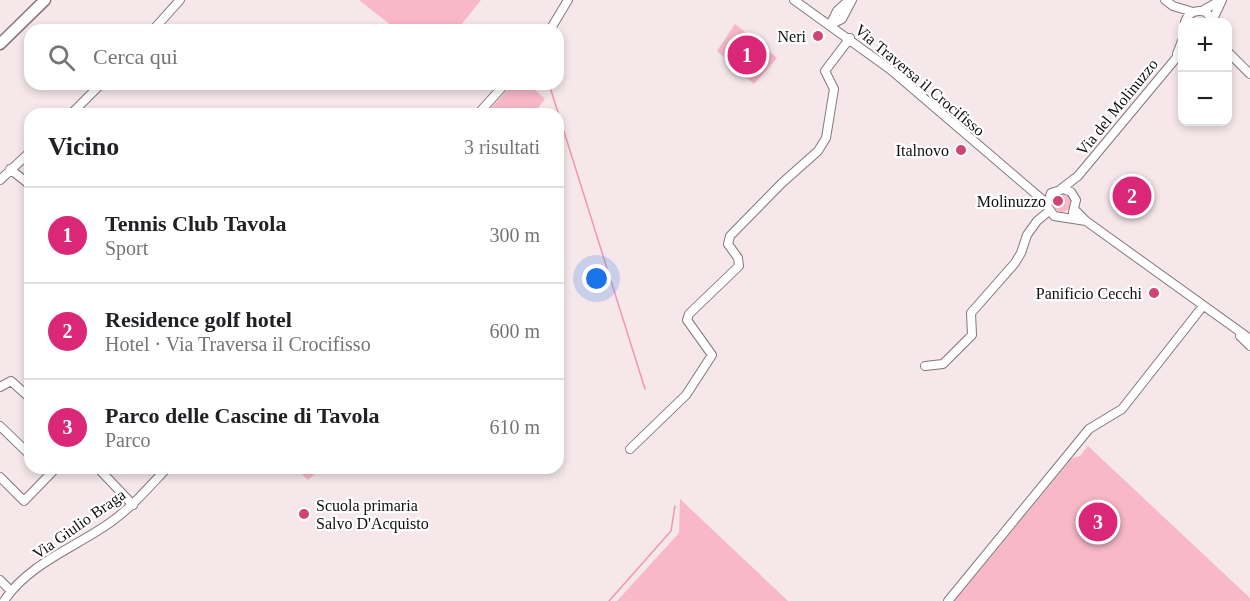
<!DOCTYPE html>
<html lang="it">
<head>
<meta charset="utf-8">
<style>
	body { margin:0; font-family:Georgia,serif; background:#f6f6f6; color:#202124 }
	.controls { position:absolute; right:18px; top:18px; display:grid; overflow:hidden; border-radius:12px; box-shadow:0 3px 9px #0003 }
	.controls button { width:54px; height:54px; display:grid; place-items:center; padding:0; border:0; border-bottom:2px solid #e0e0e0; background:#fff; color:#202124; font:30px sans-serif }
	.you { position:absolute; left:597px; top:279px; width:21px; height:21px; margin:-15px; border:4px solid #fff; border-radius:50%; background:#1a73e8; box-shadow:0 0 0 9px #1a73e833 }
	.badge { display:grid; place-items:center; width:39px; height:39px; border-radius:50%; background:#db2777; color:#fff; font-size:20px; font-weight:700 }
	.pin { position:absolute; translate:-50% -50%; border:3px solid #fff; box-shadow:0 2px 6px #0006 }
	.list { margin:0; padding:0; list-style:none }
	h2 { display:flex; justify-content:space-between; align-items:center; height:78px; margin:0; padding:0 24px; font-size:26px }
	h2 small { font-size:20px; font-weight:400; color:#757577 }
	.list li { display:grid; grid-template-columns:39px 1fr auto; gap:18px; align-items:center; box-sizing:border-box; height:96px; padding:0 24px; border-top:2px solid #e0e0e0 }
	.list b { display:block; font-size:22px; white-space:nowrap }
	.list p { margin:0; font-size:20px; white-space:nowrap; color:#757577 }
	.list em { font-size:20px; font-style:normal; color:#757577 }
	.icon { flex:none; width:33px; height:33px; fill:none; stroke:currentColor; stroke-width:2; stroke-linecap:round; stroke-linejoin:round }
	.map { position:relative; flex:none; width:1250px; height:601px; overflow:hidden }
	.search { position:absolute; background:#fff; box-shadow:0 3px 9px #0003; left:24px; top:24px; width:540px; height:66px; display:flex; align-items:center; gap:15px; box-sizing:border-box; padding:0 21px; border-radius:18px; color:#757577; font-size:22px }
	.panel { position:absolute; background:#fff; box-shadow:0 3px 9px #0003; left:24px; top:108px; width:540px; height:366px; border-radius:18px }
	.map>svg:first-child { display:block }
</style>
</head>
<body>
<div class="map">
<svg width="1250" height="601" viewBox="0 0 1250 601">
	<rect width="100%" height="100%" fill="#f5e7ea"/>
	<path fill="#f8b8c8" d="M 359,0 L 481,0 L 457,30 L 397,30 Z
		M 735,24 L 777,58 L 754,84 L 717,51 Z
		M 513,84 L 529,84 L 545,99 L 533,114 L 495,114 L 490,109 Z
		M1053 203a9 9 0 1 1 18 0a9 9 0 1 1-18 0Z
		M 1088,446 L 1250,598 L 1250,601 L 954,601 L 1072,458 L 1080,456 Z
		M 295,468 L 322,468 L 308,480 Z
		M 680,499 L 788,601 L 617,601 L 679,533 Z"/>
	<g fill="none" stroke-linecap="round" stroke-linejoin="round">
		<path stroke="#f297af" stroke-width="1.5" d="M 549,84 L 645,389
			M 609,601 L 671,531 L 675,506"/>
		<g stroke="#837779" stroke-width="10">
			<path id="minor" d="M 794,0 L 891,70 L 1044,201 L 1054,216 L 1086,221
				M 1165,0 L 1173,6 L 1193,12
				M 1202,11 L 1221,0
				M 1213,19 L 1222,0
				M 1185,22 C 1188,13 1196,9 1206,12 L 1214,22
				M 830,25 L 842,19 L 852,0
				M 830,25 L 837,11 L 849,0
				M 153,30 L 180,0
				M 550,30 L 568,0
				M 1228,52 L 1250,74
				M 1177,54 L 1182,41
				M 71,114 L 101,84
				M 478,114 L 505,84
				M 10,169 L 30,185
				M 0,180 L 30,152
				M 1061,189 L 1078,176 L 1182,51
				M 1047,206 L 1051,193 L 1064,189 L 1071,192 L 1076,200 L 1073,212
				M 1075,210 L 1086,221 L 1250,339
				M 1240,336 L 1250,346
				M 925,366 L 943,364 L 972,335 L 971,313 L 1015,263 L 1021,253 L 1027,235 L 1037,221 L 1049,211
				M 0,387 L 11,381 L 30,398
				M 0,426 L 30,455
				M 630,449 L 686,395 L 712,355 L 687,320 L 689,314 L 739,266 L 738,258 L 728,244 L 730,236 L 782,183 L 818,151 L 826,138 L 834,89 L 825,71 L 850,38
				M 98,468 L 133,505
				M 0,477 L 24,501 L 56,468
				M 0,580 L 11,591
				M 4,601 C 28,564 76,547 111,522 C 132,507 149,487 167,468
				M 948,601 L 1089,429 L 1122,409 L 1203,306"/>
		</g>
		<g stroke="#837779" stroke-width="13">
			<path id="major" d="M 0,44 L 45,0"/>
		</g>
		<use href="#minor" stroke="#fff" stroke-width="8"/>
		<use href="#major" stroke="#fff" stroke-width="10"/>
	</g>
	<g fill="#d04475" stroke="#fff" stroke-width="2">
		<circle cx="818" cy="36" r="6"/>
		<circle cx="961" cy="150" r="6"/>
		<circle cx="1058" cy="201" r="6"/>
		<circle cx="1154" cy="293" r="6"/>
		<circle cx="304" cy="514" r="6"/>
	</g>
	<g text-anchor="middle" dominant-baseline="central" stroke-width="4.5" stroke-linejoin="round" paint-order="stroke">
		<g font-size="16" fill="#120d0e" stroke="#fff" text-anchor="end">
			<text x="806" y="36">Neri</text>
			<text x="949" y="150">Italnovo</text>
			<text x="1046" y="201">Molinuzzo</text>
			<text x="1142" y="293">Panificio Cecchi</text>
			<text x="316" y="505" text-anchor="start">Scuola primaria<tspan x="316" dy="18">Salvo D'Acquisto</tspan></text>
		</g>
		<g font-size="16" fill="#120d0e" stroke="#fff">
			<text transform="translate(920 80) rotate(40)">Via Traversa il Crocifisso</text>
			<text transform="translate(1117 107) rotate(-51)">Via del Molinuzzo</text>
			<text transform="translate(79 524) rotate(-35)">Via Giulio Braga</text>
		</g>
	</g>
</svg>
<div class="controls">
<button>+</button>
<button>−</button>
</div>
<div class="you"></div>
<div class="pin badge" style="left:747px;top:55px">1</div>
<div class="pin badge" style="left:1132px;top:196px">2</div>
<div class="pin badge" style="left:1098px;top:522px">3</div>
<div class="search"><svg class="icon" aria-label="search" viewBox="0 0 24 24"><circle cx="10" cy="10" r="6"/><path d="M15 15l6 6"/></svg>Cerca qui</div>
<section class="panel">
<h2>Vicino<small>3 risultati</small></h2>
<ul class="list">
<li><span class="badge">1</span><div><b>Tennis Club Tavola</b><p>Sport</p></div><em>300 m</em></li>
<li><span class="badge">2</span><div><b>Residence golf hotel</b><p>Hotel · Via Traversa il Crocifisso</p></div><em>600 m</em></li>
<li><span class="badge">3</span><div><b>Parco delle Cascine di Tavola</b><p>Parco</p></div><em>610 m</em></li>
</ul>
</section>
</div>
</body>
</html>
